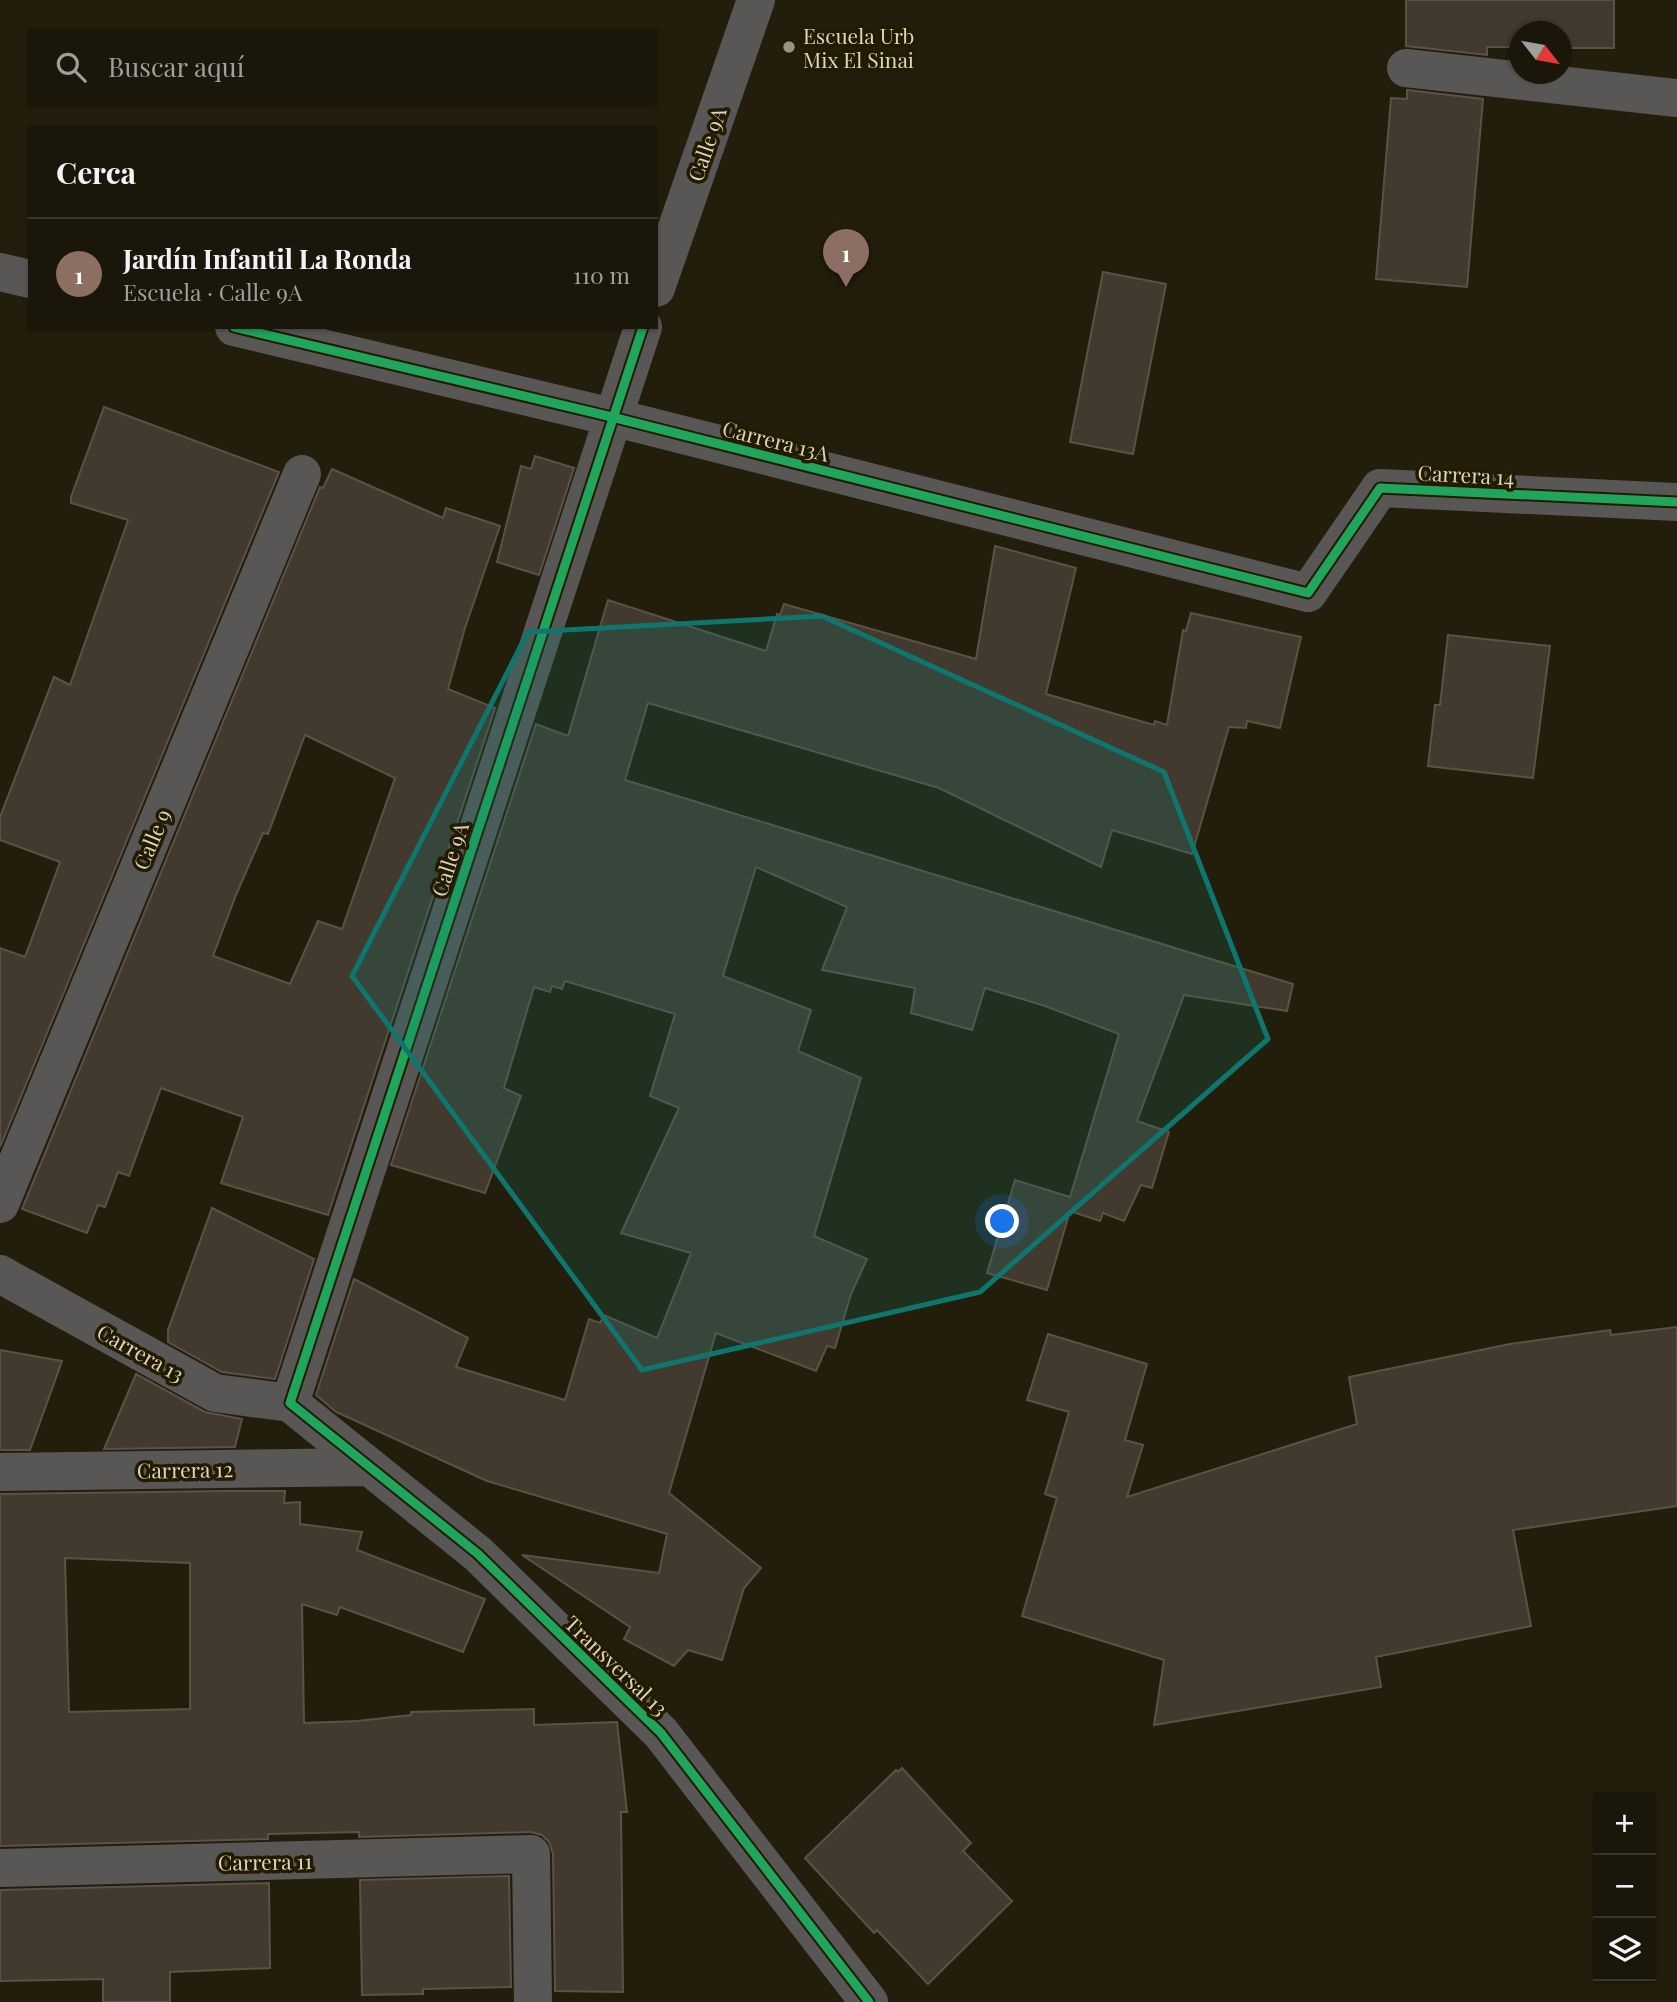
<!DOCTYPE html>
<html lang="es">
<head>
<meta charset="utf-8">
<style>
	body { margin:0; font-family:"Playfair Display",serif; background:#272317; color:#f1f3f6 }
	.controls { position:absolute; right:21px; bottom:21px; display:grid; overflow:hidden; border-radius:0px; box-shadow:0 2px 5px #0004 }
	.controls button { width:63px; height:63px; display:grid; place-items:center; padding:0; border:0; border-bottom:2px solid #38352a; background:#1a1609; color:#f1f3f6; font:35px sans-serif }
	.compass { position:absolute; left:1509px; top:21px; width:63px; height:63px; border-radius:50%; background:#1a1609; box-shadow:0 2px 5px #0004; rotate:121deg }
	.you { position:absolute; left:1003px; top:1222px; width:24px; height:24px; margin:-18px; border:5px solid #fff; border-radius:50%; background:#1a73e8; box-shadow:0 0 0 10px #1a73e833 }
	.badge { display:grid; place-items:center; width:46px; height:46px; border-radius:50%; background:#0b8043; color:#fff; font-size:23px; font-weight:700 }
	.pin { position:absolute; translate:-50% -58px; filter:drop-shadow(0 2px 4px #0008) }
	.pin::after { content:''; position:absolute; top:37px; width:24px; height:21px; background:inherit; clip-path:polygon(0 0,100% 0,50% 100%) }
	.list { margin:0; padding:0; list-style:none }
	h2 { display:flex; justify-content:space-between; align-items:center; height:91px; margin:0; padding:0 28px; font-size:30px }
	h2 small { font-size:23px; font-weight:400; color:#9f9f9c }
	.list li { display:grid; grid-template-columns:46px 1fr auto; gap:21px; align-items:center; box-sizing:border-box; height:112px; padding:0 28px; border-top:2px solid #38352a }
	.list b { display:block; font-size:26px; white-space:nowrap }
	.list p { margin:0; font-size:23px; white-space:nowrap; color:#9f9f9c }
	.list em { font-size:23px; font-style:normal; color:#9f9f9c }
	.icon { flex:none; width:38px; height:38px; fill:none; stroke:currentColor; stroke-width:2; stroke-linecap:round; stroke-linejoin:round }
	.map { position:relative; flex:none; width:1677px; height:2002px; overflow:hidden }
	.search { position:absolute; background:#1a1609; box-shadow:0 2px 5px #0004; left:28px; top:28px; width:630px; height:77px; display:flex; align-items:center; gap:18px; box-sizing:border-box; padding:0 24px; border-radius:0px; color:#9f9f9c; font-size:26px }
	.panel { position:absolute; background:#1a1609; box-shadow:0 2px 5px #0004; left:28px; top:126px; width:630px; height:203px; border-radius:0px }
	.map>svg:first-child { display:block }
</style>
</head>
<body>
<div class="map">
<svg width="1677" height="2002" viewBox="0 0 1677 2002">
	<rect width="100%" height="100%" fill="#231e0c"/>
	<path fill="#423a2f" stroke="#5b5247" stroke-width="2" fill-rule="evenodd" d="M 1406,0 L 1614,0 L 1614,48 L 1562,48 L 1562,32 L 1520,32 L 1520,47 L 1487,47 L 1487,55 L 1406,46 Z
		M 1407,90 L 1483,99 L 1467,287 L 1376,279 L 1391,98 L 1407,99 Z
		M 1103,272 L 1166,284 L 1133,454 L 1070,442 Z
		M 104,407 L 279,472 L 0,1147 L 0,948 L 25,957 L 60,862 L 0,840 L 0,817 L 54,677 L 70,685 L 128,520 L 71,503 L 71,497 Z
		M 535,456 L 574,468 L 539,575 L 497,562 L 521,466 L 531,469 Z
		M 332,469 L 443,518 L 446,508 L 500,526 L 465,628 L 448,689 L 495,708 L 328,1215 L 221,1183 L 243,1117 L 161,1088 L 129,1176 L 118,1172 L 105,1207 L 98,1205 L 87,1233 L 22,1209 L 320,487 L 323,488 ZM 305,735 L 395,778 L 342,929 L 318,921 L 290,984 L 213,956 L 236,895 L 263,833 L 268,834 Z
		M 995,546 L 1076,568 L 1046,694 L 1154,725 L 1155,721 L 1167,725 L 1183,630 L 1186,631 L 1191,613 L 1301,637 L 1280,728 L 1247,721 L 1246,728 L 1229,727 L 1192,854 L 1112,830 L 1101,867 L 939,788 L 648,703 L 625,780 L 1293,984 L 1287,1011 L 1184,995 L 1137,1121 L 1169,1132 L 1152,1188 L 1141,1185 L 1124,1221 L 1103,1213 L 1100,1221 L 1070,1211 L 1047,1290 L 987,1273 L 1015,1180 L 1070,1197 L 1119,1034 L 1045,1006 L 985,988 L 972,1030 L 911,1013 L 915,988 L 822,970 L 847,907 L 756,867 L 723,976 L 811,1010 L 798,1051 L 861,1078 L 814,1236 L 867,1259 L 851,1294 L 835,1348 L 827,1346 L 816,1371 L 716,1333 L 669,1493 L 761,1568 L 744,1588 L 722,1660 L 688,1650 L 674,1666 L 624,1639 L 630,1627 L 522,1555 L 659,1573 L 667,1534 L 487,1481 L 336,1412 L 316,1395 L 354,1279 L 468,1338 L 456,1367 L 565,1400 L 589,1319 L 600,1323 L 604,1315 L 657,1338 L 691,1253 L 621,1233 L 679,1108 L 650,1096 L 675,1014 L 565,981 L 562,989 L 552,986 L 550,992 L 534,987 L 504,1088 L 521,1096 L 485,1193 L 391,1165 L 536,724 L 568,736 L 608,600 L 766,651 L 777,614 L 780,615 L 784,604 L 976,659 Z
		M 1448,635 L 1550,646 L 1533,778 L 1428,766 L 1435,705 L 1440,705 Z
		M 212,1208 L 314,1259 L 275,1379 L 222,1372 L 168,1342 L 168,1330 Z
		M 1677,1327 L 1677,1506 L 1513,1530 L 1531,1626 L 1376,1657 L 1381,1687 L 1154,1725 L 1164,1660 L 1022,1616 L 1057,1498 L 1045,1494 L 1069,1412 L 1027,1400 L 1048,1334 L 1147,1364 L 1125,1440 L 1143,1445 L 1127,1497 L 1357,1424 L 1349,1377 L 1510,1344 L 1610,1330 L 1611,1335 Z
		M 0,1350 L 62,1361 L 30,1450 L 0,1450 Z
		M 136,1374 L 205,1412 L 242,1419 L 235,1447 L 104,1449 Z
		M 224,1491 L 285,1491 L 284,1503 L 300,1502 L 300,1524 L 362,1532 L 357,1550 L 485,1599 L 463,1652 L 340,1607 L 337,1615 L 302,1604 L 304,1723 L 357,1721 L 411,1715 L 411,1712 L 534,1709 L 534,1725 L 617,1722 L 627,1812 L 621,1812 L 623,1992 L 555,1991 L 553,1854 L 549,1842 L 542,1835 L 531,1832 L 359,1837 L 359,1832 L 268,1834 L 268,1839 L 0,1846 L 0,1494 ZM 65,1558 L 190,1563 L 190,1709 L 69,1712 Z
		M 902,1768 L 971,1843 L 963,1851 L 1012,1901 L 928,1984 L 877,1930 L 874,1933 L 805,1858 L 896,1770 L 898,1772 Z
		M 509,1876 L 511,1987 L 423,1989 L 423,1994 L 362,1995 L 360,1880 Z
		M 269,1883 L 270,1968 L 170,1972 L 170,2002 L 103,2002 L 103,1979 L 0,1981 L 0,1890 Z"/>
	<g fill="none" stroke-linecap="round" stroke-linejoin="round">
		<path stroke="#585755" stroke-width="38" d="M 1406,68 L 1677,98
			M 0,272 L 30,279
			M 656,288 L 756,0
			M 234,327 L 612,417 L 1308,593 L 1380,488 L 1677,502
			M 0,1204 L 302,474
			M 0,1274 L 215,1393 L 290,1403
			M 290,1403 L 643,327
			M 290,1403 L 478,1554 L 661,1733 L 869,2002
			M 0,1472 L 370,1467
			M 0,1868 L 531,1854 L 533,2002"/>
		<g stroke="#231a00" stroke-width="13">
			<path id="cycleway" d="M 234,327 L 612,417 L 1308,593 L 1380,488 L 1677,502
				M 643,327 L 290,1403 L 478,1554 L 661,1733 L 869,2002"/>
		</g>
		<use href="#cycleway" stroke="#20a55d" stroke-width="9"/>
	</g>
	<path fill="#0f766e" fill-opacity="0.2" stroke="#0f766e" stroke-width="5" stroke-linejoin="round" d="M 822,616 L 1164,772 L 1268,1039 L 980,1292 L 642,1370 L 352,976 L 528,632 Z"/>
	<circle fill="#999482" stroke="#231a00" stroke-width="2.5" cx="789" cy="47" r="7"/>
	<g text-anchor="middle" dominant-baseline="central" stroke-width="7" stroke-linejoin="round" paint-order="stroke">
		<g font-size="21" fill="#d9d4c2" stroke="#231a00" text-anchor="start">
			<text x="803" y="35">Escuela Urb<tspan x="803" dy="24">Mix El Sinai</tspan></text>
		</g>
		<g font-size="21" fill="#d9d4c2" stroke="#231a00">
			<text transform="translate(706 144) rotate(-71)">Calle 9A</text>
			<text transform="translate(776 440) rotate(14)">Carrera 13A</text>
			<text transform="translate(1466 474) rotate(3)">Carrera 14</text>
			<text transform="translate(151 839) rotate(-67)">Calle 9</text>
			<text transform="translate(449 859) rotate(-72)">Calle 9A</text>
			<text transform="translate(141 1352) rotate(29)">Carrera 13</text>
			<text transform="translate(185 1469) rotate(-1)">Carrera 12</text>
			<text transform="translate(617 1665) rotate(44)">Transversal 13</text>
			<text transform="translate(265 1861) rotate(-1)">Carrera 11</text>
		</g>
	</g>
</svg>
<div class="controls">
<button>+</button>
<button>−</button>
<button><svg class="icon" aria-label="layers" viewBox="0 0 24 24"><path d="M12 4l9 5-9 5-9-5zM3 14l9 5 9-5"/></svg></button>
</div>
<svg class="compass" viewBox="-18 -18 36 36"><path d="M0-13l5 13h-10z" fill="#e53935"/><path d="M0 13l5-13h-10z" fill="#9f9f9c"/></svg>
<div class="you"></div>
<div class="pin badge" style="left:846px;top:287px;background:#8d6e63">1</div>
<div class="search"><svg class="icon" aria-label="search" viewBox="0 0 24 24"><circle cx="10" cy="10" r="6"/><path d="M15 15l6 6"/></svg>Buscar aquí</div>
<section class="panel">
<h2>Cerca<small></small></h2>
<ul class="list">
<li><span class="badge" style="background:#8d6e63">1</span><div><b>Jardín Infantil La Ronda</b><p>Escuela · Calle 9A</p></div><em>110 m</em></li>
</ul>
</section>
</div>
</body>
</html>
